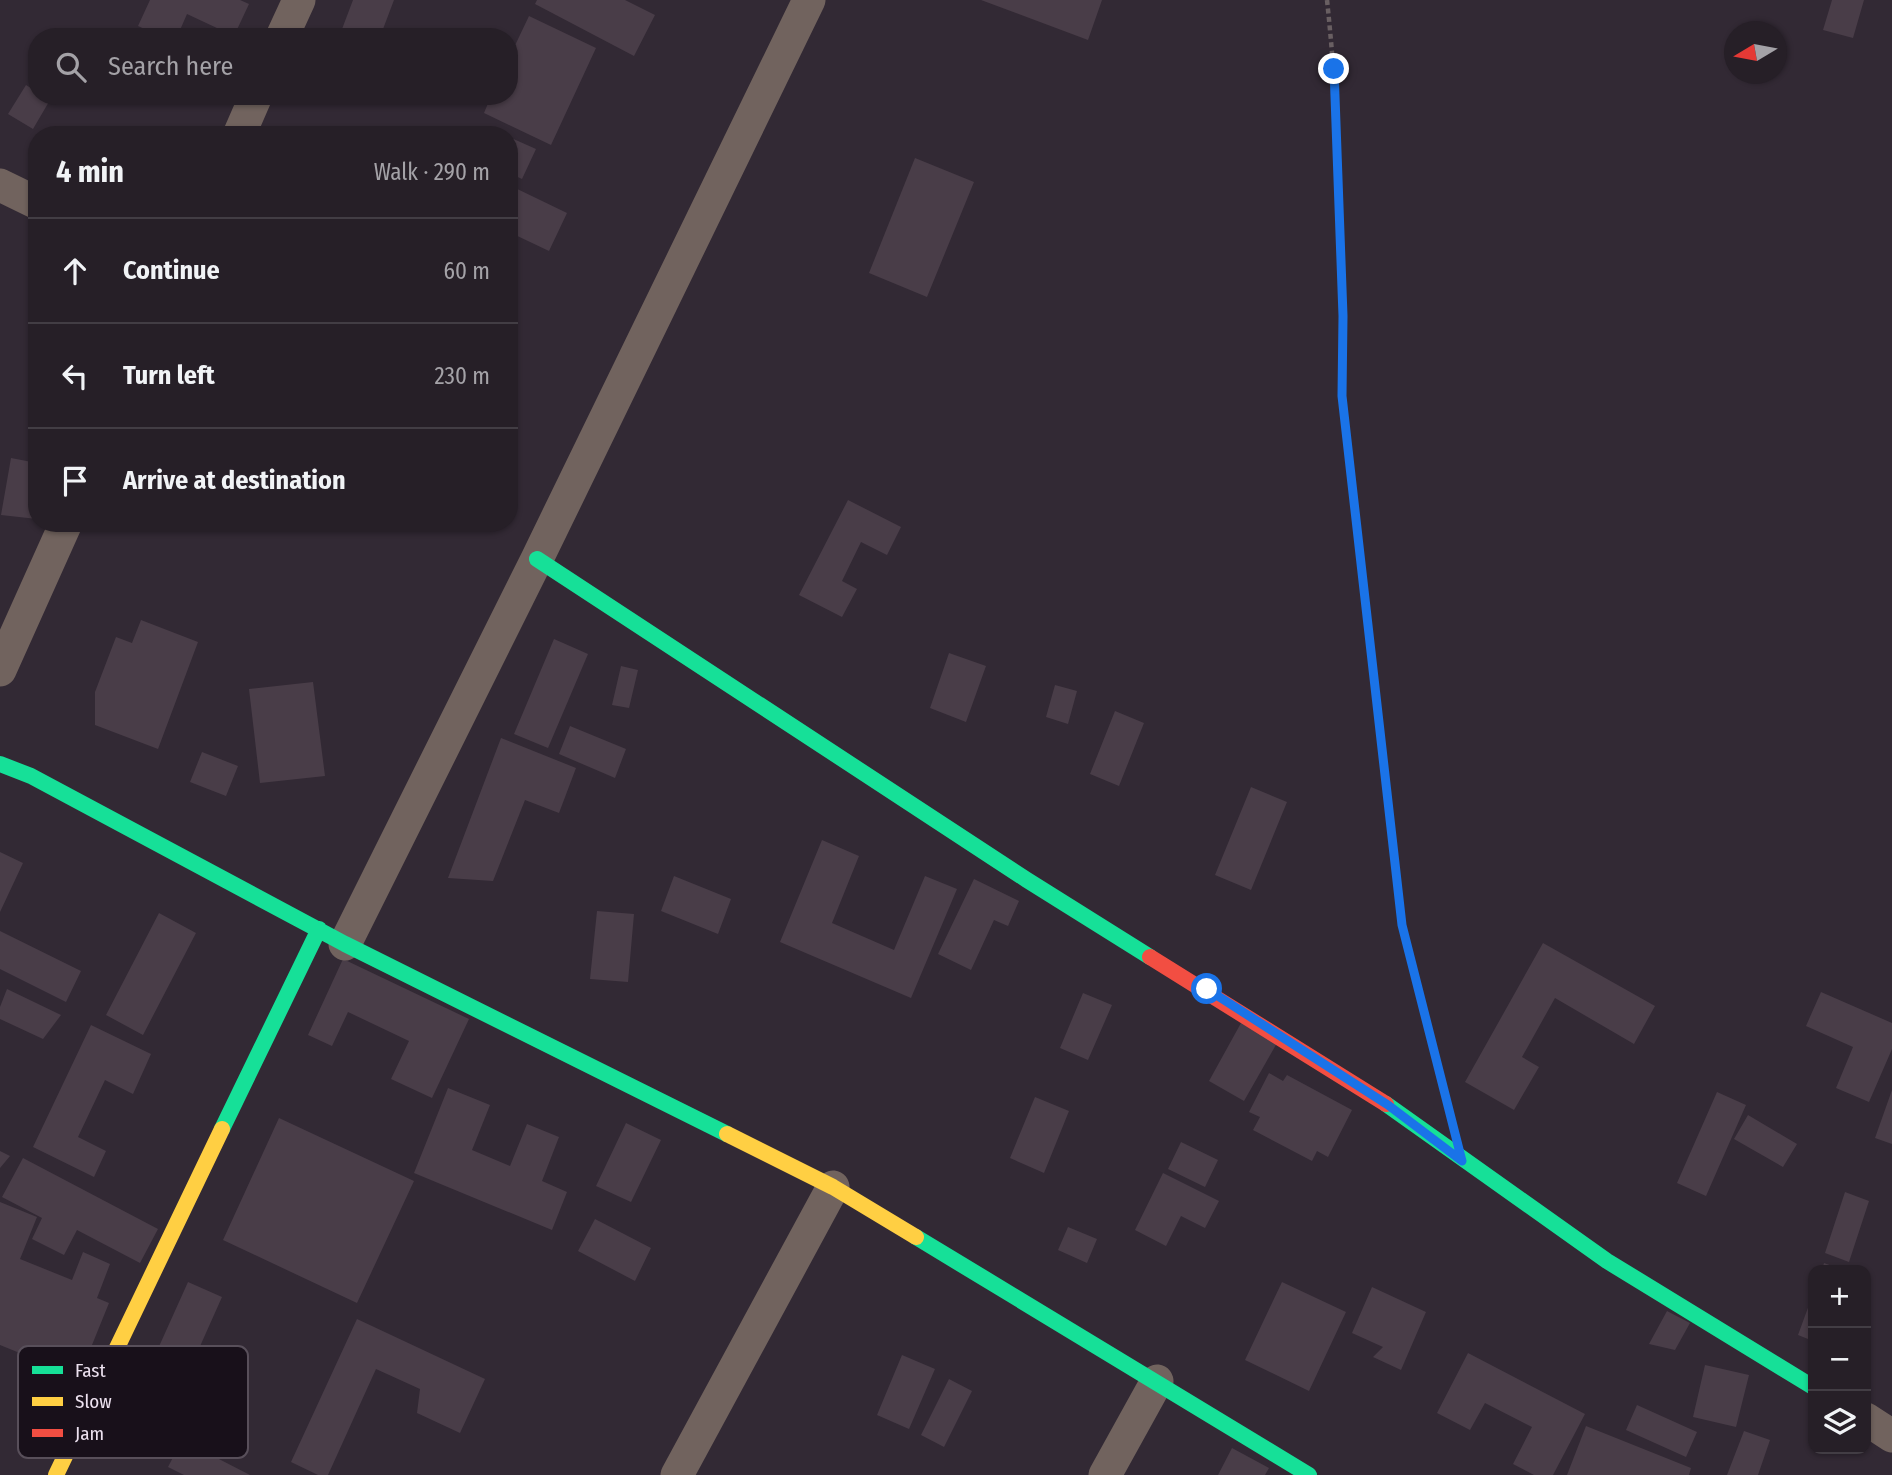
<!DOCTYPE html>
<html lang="en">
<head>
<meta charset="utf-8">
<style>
	body { margin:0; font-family:"Fira Sans Condensed",sans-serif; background:#322c33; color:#f1f3f6 }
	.controls { position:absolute; right:21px; bottom:21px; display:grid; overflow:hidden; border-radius:14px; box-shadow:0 2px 5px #0004 }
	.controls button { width:63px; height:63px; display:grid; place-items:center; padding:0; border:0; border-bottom:2px solid #423d44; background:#261f27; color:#f1f3f6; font:35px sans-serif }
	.compass { position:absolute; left:1724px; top:21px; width:63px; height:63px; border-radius:50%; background:#261f27; box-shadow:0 2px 5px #0004; rotate:260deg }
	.stop { position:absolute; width:21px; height:21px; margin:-16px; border:5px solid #1a73e8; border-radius:50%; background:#fff }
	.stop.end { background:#1a73e8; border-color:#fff; box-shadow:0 2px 7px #0008 }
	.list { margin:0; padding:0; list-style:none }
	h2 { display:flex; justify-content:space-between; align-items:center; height:91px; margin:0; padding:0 28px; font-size:30px }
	h2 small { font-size:23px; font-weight:400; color:#a4a2a7 }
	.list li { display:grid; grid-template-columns:46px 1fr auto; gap:21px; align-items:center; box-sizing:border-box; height:105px; padding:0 28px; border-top:2px solid #423d44 }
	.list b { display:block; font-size:26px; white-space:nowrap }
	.list em { font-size:23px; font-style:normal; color:#a4a2a7 }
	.icon { flex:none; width:38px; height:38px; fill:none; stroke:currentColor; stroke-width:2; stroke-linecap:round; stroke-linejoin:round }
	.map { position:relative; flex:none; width:1892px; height:1475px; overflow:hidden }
	.search { position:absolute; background:#261f27; box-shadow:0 2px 5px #0004; left:28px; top:28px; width:490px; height:77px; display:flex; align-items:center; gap:18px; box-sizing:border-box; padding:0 24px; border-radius:28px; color:#a4a2a7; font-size:26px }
	.panel { position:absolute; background:#261f27; box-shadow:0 2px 5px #0004; left:28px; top:126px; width:490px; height:406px; border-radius:28px }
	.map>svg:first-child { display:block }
</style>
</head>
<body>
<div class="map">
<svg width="1892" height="1475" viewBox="0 0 1892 1475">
	<rect width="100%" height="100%" fill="#322934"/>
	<path fill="#493d48" d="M 150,0 L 240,0 L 249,4 L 234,36 L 187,14 L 177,37 L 162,37 L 138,26 Z
		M 353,0 L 394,0 L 380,37 L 339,37 Z
		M 537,0 L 625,0 L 655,15 L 634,56 L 535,4 Z
		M 981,0 L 1102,0 L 1088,40 Z
		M 1832,0 L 1864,0 L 1853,38 L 1823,30 Z
		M 529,16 L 596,48 L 551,145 L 484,113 L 491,96 L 509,96 L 509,58 Z
		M 26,85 L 37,92 L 37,96 L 50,100 L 33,129 L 8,114 Z
		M 487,126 L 505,135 L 483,135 Z
		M 509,137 L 536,149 L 522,179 L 509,173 Z
		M 915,158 L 974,182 L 927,297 L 869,273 Z
		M 509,185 L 567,213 L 549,251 L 509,232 Z
		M 11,458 L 37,463 L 37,519 L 1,515 Z
		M 848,500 L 901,527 L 887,555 L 861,542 L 842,581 L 857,589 L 842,617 L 799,595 Z
		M 141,620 L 198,642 L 158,749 L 95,725 L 95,692 L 116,637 L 132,643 Z
		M 554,639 L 588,654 L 548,748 L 514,734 Z
		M 949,653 L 986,666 L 966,722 L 930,708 Z
		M 621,666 L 638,670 L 629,708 L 612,705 Z
		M 313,682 L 325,776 L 260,783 L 249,689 Z
		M 1055,685 L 1077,691 L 1068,724 L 1046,717 Z
		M 1115,711 L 1144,723 L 1119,786 L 1090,774 Z
		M 570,726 L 626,749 L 615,778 L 559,754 Z
		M 501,738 L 576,768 L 559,813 L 525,800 L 493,881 L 448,878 Z
		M 202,752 L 238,766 L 226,796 L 190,782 Z
		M 1251,787 L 1287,802 L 1251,890 L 1215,875 Z
		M 822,840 L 859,856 L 832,923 L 894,950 L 925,876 L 957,889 L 911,998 L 780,942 Z
		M 0,852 L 23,863 L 0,912 Z
		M 674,876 L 731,899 L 718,934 L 661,911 Z
		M 974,879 L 1019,901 L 1008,926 L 994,920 L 971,970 L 938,954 Z
		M 597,911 L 634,914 L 628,982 L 590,979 Z
		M 159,913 L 196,933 L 143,1035 L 106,1015 Z
		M 0,931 L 81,971 L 66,1002 L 0,969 Z
		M 1543,943 L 1655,1006 L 1634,1044 L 1555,998 L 1522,1057 L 1539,1067 L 1514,1110 L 1465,1082 Z
		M 343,959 L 469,1019 L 432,1098 L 391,1079 L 409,1041 L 348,1012 L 332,1046 L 308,1035 Z
		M 7,989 L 61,1015 L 43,1039 L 0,1019 L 0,1007 Z
		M 1821,992 L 1892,1023 L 1892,1049 L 1869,1102 L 1836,1088 L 1853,1047 L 1806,1026 Z
		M 1083,993 L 1112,1005 L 1088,1060 L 1060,1048 Z
		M 1241,1023 L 1277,1043 L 1244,1101 L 1209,1081 Z
		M 91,1025 L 151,1054 L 133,1094 L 105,1080 L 78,1137 L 106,1151 L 94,1177 L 33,1147 Z
		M 1269,1073 L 1283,1081 L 1287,1075 L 1352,1110 L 1328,1157 L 1317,1151 L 1312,1161 L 1253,1130 L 1260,1117 L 1249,1112 Z
		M 448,1088 L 490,1105 L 472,1150 L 510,1166 L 527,1124 L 559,1137 L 542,1181 L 567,1192 L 552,1230 L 414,1173 Z
		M 1892,1090 L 1892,1144 L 1875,1138 Z
		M 1717,1092 L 1746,1105 L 1706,1196 L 1677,1183 Z
		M 1035,1097 L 1069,1111 L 1044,1173 L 1010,1158 Z
		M 1748,1115 L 1797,1144 L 1783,1167 L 1734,1139 Z
		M 279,1118 L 414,1181 L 357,1303 L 223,1240 Z
		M 626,1123 L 661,1140 L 631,1202 L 596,1186 Z
		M 1181,1142 L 1218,1160 L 1205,1187 L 1168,1169 Z
		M 0,1151 L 10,1156 L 0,1168 Z
		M 23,1158 L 158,1229 L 140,1263 L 77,1230 L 64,1255 L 32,1239 L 42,1218 L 2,1197 Z
		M 1163,1173 L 1219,1201 L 1205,1228 L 1181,1216 L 1166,1246 L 1135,1230 Z
		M 1845,1192 L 1869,1201 L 1849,1262 L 1825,1253 Z
		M 0,1202 L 37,1217 L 20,1259 L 72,1280 L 83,1252 L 110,1264 L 97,1298 L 109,1303 L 79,1377 L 0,1345 Z
		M 595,1219 L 651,1248 L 635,1281 L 578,1251 Z
		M 1068,1227 L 1097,1239 L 1087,1263 L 1058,1250 Z
		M 1824,1263 L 1843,1270 L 1822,1270 Z
		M 188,1282 L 222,1297 L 168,1418 L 134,1402 Z
		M 1282,1282 L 1346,1312 L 1309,1391 L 1245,1360 Z
		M 1372,1287 L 1426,1312 L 1401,1370 L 1373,1357 L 1383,1347 L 1352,1333 Z
		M 1813,1294 L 1813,1341 L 1798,1335 Z
		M 1667,1311 L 1690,1323 L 1675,1350 L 1649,1344 Z
		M 357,1319 L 485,1379 L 460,1433 L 417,1413 L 420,1389 L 376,1369 L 328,1475 L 318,1475 L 291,1462 Z
		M 1468,1353 L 1585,1414 L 1553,1475 L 1534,1475 L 1513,1464 L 1532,1427 L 1485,1403 L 1470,1430 L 1437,1413 Z
		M 902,1355 L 935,1369 L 909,1429 L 877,1415 Z
		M 1705,1365 L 1749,1375 L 1736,1427 L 1693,1417 Z
		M 949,1379 L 972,1391 L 944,1447 L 921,1435 Z
		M 1637,1405 L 1697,1432 L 1686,1457 L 1626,1430 Z
		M 1586,1426 L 1691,1468 L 1689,1475 L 1567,1475 Z
		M 1744,1431 L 1770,1440 L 1758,1475 L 1727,1475 Z
		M 182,1440 L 250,1475 L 184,1475 L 168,1467 Z
		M 1232,1448 L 1269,1468 L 1265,1475 L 1218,1475 Z"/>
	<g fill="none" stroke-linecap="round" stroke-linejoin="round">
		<path stroke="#695f62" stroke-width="4.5" stroke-dasharray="5 3.5" stroke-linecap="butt" d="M 1327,0 C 1341,131 1343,264 1342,396 L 1402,925 L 1447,1103"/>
		<path stroke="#71635e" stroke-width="33" d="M 282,37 L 299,0
			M 239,135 L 256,96
			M 0,185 L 37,203
			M 0,670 L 66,523
			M 345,944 L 537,559 L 809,0
			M 1866,1419 L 1892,1436
			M 677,1475 L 833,1187
			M 1105,1475 L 1157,1381"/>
		<path stroke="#16e098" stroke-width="16" d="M 537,559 L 1027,880 L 1150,957
			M 0,764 L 31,776 L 345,944 L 727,1134
			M 1386,1104 L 1607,1261 L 1813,1387
			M 222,1129 L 319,929
			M 916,1237 L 1309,1475"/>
		<path stroke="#ffcf43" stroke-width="16" d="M 727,1134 L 833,1187 L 916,1237
			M 56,1475 L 222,1129"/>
		<path stroke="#f24e42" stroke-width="16" d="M 1150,957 L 1386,1104"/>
	</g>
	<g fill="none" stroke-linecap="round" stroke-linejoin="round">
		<path stroke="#1a73e8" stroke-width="9" d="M 1207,989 L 1388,1105 L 1462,1161 L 1402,925 L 1342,396 L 1343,316 L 1334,69"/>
	</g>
	<rect x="18" y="1346" width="230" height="112" rx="10" fill="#18101a" stroke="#584f5a" stroke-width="2"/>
	<rect x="32" y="1366" width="31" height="8" fill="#16e098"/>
	<rect x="32" y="1397" width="31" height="9" fill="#ffcf43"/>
	<rect x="32" y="1429" width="31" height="8" fill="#f24e42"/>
	<g font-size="19" fill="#ece1ef">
		<text x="75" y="1377">Fast</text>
		<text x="75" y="1408">Slow</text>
		<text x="75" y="1440">Jam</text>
	</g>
</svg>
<div class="controls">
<button>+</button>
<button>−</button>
<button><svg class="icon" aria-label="layers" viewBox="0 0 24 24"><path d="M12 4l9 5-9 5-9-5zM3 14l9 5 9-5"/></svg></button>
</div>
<svg class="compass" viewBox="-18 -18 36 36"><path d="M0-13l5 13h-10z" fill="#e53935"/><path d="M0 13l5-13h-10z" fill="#a4a2a7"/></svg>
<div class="stop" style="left:1207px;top:989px"></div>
<div class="stop end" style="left:1334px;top:69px"></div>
<div class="search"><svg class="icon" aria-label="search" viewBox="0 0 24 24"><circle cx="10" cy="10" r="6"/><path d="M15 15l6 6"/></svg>Search here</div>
<section class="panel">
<h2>4 min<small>Walk · 290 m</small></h2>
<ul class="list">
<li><svg class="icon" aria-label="ahead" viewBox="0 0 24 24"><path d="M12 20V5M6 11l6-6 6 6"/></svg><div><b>Continue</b></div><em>60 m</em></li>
<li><svg class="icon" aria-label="left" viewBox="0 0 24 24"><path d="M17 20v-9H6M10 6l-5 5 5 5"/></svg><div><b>Turn left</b></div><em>230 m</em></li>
<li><svg class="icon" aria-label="arrive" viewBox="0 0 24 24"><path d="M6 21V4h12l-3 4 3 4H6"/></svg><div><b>Arrive at destination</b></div></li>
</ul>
</section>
</div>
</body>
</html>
